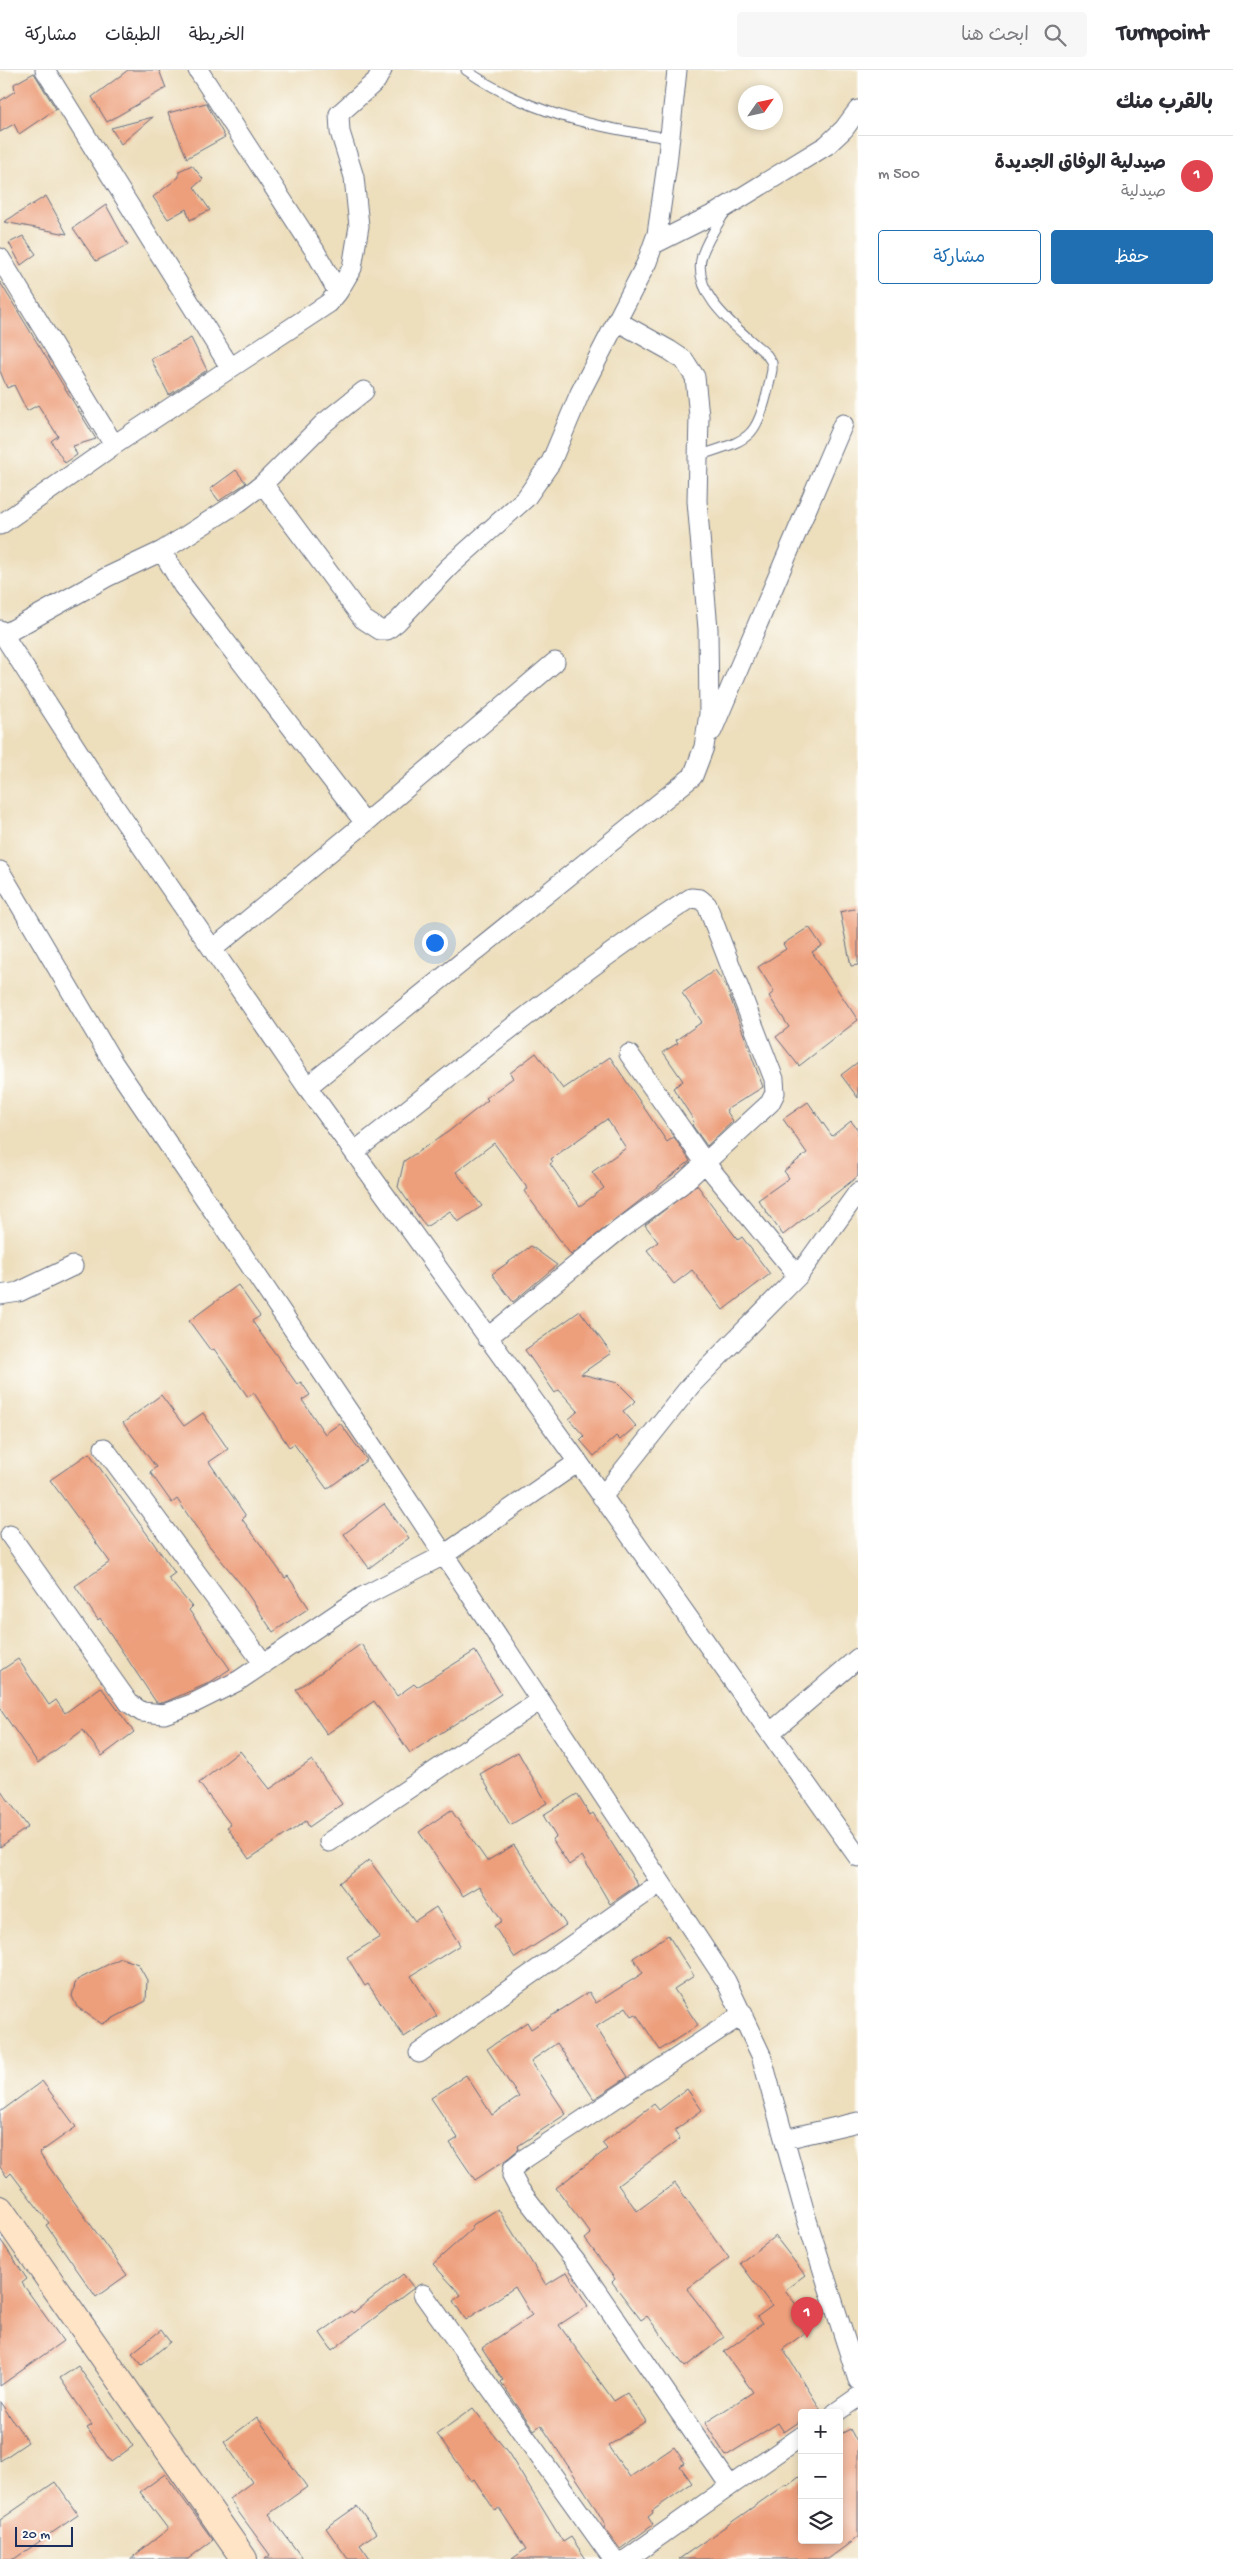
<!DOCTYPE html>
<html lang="ar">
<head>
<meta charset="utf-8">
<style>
	body { margin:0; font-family:"Gochi Hand","Playpen Sans Arabic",sans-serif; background:#f7f7f7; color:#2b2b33; direction:rtl }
	.controls { position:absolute; right:15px; bottom:15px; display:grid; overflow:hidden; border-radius:5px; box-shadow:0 2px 8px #0003 }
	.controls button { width:45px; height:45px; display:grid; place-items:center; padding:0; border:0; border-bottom:1px solid #e1e1e2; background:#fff; color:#2b2b33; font:25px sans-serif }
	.compass { position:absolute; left:738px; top:15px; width:45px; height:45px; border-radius:50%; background:#fff; box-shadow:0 2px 8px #0003; rotate:56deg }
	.scale { position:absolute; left:15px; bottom:12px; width:58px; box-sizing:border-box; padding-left:5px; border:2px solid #1b2f5e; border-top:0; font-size:14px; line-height:18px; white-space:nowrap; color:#1b2f5e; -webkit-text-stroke:4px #fdfcf7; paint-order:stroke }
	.you { position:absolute; left:434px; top:872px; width:18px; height:18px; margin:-12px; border:4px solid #fff; border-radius:50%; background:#1a73e8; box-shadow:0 0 0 8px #1a73e833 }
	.badge { display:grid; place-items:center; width:32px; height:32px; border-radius:50%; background:#1f6fb2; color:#fff; font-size:16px; font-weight:700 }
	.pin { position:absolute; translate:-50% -41px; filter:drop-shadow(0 1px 2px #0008) }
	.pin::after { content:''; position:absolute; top:26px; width:18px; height:15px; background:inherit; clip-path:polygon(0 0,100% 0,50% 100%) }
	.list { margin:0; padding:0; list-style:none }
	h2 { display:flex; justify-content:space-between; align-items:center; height:65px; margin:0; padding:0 20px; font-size:21px }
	h2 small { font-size:16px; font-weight:400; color:#7c7c81 }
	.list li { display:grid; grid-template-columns:32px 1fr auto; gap:15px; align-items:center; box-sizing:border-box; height:80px; padding:0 20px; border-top:1px solid #e1e1e2 }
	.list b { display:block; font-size:19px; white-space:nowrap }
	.list p { margin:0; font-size:16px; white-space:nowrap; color:#7c7c81 }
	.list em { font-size:16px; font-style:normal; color:#7c7c81 }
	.actions { display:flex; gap:10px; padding:15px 20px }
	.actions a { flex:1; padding:11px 0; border:1px solid #1f6fb2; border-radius:5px; text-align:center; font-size:18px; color:#1f6fb2 }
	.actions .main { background:#1f6fb2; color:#fff }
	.icon { flex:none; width:28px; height:28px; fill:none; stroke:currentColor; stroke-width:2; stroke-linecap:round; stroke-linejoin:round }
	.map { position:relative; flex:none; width:858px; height:2489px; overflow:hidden; direction:ltr }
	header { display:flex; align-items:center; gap:30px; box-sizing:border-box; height:70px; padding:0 25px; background:#fff; border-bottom:1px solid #e1e1e2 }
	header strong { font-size:24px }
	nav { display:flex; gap:28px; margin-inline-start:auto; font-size:18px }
	.search { width:350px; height:45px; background:#f7f7f7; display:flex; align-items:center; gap:12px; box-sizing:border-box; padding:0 18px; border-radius:5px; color:#7c7c81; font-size:19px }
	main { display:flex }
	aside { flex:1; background:#fff }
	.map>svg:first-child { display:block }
</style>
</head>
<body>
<header>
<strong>Turnpoint</strong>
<div class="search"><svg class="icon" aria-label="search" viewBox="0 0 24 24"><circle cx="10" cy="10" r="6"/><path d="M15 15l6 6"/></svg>ابحث هنا</div>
<nav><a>الخريطة</a><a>الطبقات</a><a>مشاركة</a></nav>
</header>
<main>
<aside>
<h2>بالقرب منك<small></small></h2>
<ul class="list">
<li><span class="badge" style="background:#e0444e">1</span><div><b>صيدلية الوفاق الجديدة</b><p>صيدلية</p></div><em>500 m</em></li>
</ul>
<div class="actions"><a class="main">حفظ</a><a>مشاركة</a></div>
</aside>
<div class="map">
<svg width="858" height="2489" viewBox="0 0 858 2489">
	<rect width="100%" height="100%" fill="#fdfcf7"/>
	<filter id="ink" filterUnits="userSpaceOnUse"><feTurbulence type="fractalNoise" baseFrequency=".02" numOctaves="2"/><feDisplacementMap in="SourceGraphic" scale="10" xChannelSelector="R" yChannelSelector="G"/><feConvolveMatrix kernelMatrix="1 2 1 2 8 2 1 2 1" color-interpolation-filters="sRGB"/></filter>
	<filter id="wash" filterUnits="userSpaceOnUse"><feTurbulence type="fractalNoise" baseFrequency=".0096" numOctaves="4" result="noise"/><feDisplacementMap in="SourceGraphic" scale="20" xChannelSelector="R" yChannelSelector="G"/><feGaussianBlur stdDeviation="1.12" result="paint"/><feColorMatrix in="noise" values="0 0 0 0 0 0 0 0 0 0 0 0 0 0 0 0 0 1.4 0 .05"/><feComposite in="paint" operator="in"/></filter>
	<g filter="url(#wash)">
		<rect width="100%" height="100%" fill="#eddebc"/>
		<g id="blocks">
			<path fill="#ed9e7a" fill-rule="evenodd" d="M 128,0 L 159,0 L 166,18 L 107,52 L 92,27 Z
				M 34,3 L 56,39 L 19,64 L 14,54 L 0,62 L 0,31 L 15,21 L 14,14 Z
				M 206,33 L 225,67 L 187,88 L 168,43 Z
				M 153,47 L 121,74 L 111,58 Z
				M 192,95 L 203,109 L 194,117 L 210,140 L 190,150 L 186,139 L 168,149 L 153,127 L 179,107 L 179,101 Z
				M 46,126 L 67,164 L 4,152 Z
				M 106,135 L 128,175 L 96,191 L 73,158 Z
				M 23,166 L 36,184 L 21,195 L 9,173 Z
				M 0,212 L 96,369 L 73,376 L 77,385 L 65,393 L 51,371 L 58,366 L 38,335 L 27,341 L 14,315 L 7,318 L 0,301 Z
				M 191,268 L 207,300 L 169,325 L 151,289 Z
				M 236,400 L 246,413 L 219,431 L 210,419 Z
				M 858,838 L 858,895 L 851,896 L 840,842 Z
				M 809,857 L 822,876 L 812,882 L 858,950 L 799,996 L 776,967 L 789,957 L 769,926 L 774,922 L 758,897 L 786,879 L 783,874 Z
				M 715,900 L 726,916 L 763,1017 L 726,1040 L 733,1051 L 707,1076 L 692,1055 L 694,1053 L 691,1046 L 673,1018 L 683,1011 L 663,982 L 678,973 L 676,970 L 702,952 L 682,923 Z
				M 536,983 L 563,1019 L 610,987 L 667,1072 L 674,1067 L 690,1091 L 571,1185 L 524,1121 L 528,1119 L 494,1073 L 456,1102 L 482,1136 L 458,1152 L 450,1141 L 426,1157 L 398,1117 L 404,1091 L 448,1062 L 488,1030 L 486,1028 L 513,1008 L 510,1003 ZM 607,1049 L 626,1078 L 592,1102 L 604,1118 L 580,1136 L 550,1094 L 553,1092 L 551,1089 Z
				M 858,992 L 858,1028 L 841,1005 Z
				M 808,1032 L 832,1066 L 851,1051 L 858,1060 L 858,1106 L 783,1165 L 758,1130 L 789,1108 L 784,1101 L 807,1083 L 783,1049 Z
				M 697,1115 L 738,1170 L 742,1167 L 770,1204 L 723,1240 L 692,1200 L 674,1214 L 647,1180 L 658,1172 L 645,1155 Z
				M 531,1176 L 557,1195 L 513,1232 L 492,1204 Z
				M 238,1215 L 260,1246 L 252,1251 L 297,1314 L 301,1312 L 310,1325 L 302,1330 L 325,1364 L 340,1353 L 367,1390 L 327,1419 L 294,1374 L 289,1377 L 254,1323 L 248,1327 L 214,1279 L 211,1281 L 189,1251 Z
				M 580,1241 L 611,1283 L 581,1304 L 618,1313 L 636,1331 L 623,1341 L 636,1356 L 620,1370 L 616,1366 L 594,1386 L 580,1370 L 584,1366 L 569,1349 L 578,1341 L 559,1320 L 555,1323 L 525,1280 Z
				M 161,1325 L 184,1356 L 203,1343 L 228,1379 L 209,1392 L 246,1446 L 242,1449 L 285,1508 L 288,1506 L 309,1538 L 273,1562 L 243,1517 L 207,1473 L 177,1429 L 172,1433 L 150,1402 L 156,1397 L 123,1353 Z
				M 89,1383 L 175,1503 L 168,1508 L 192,1537 L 189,1540 L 230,1599 L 209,1613 L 163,1633 L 156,1632 L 100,1548 L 98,1550 L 75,1516 L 110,1492 L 50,1410 Z
				M 384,1434 L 409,1468 L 369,1498 L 344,1464 Z
				M 361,1574 L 397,1626 L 414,1614 L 417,1617 L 475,1581 L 501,1624 L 410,1683 L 374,1631 L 327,1664 L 296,1620 Z
				M 18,1589 L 49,1635 L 56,1630 L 65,1643 L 101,1617 L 134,1662 L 102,1686 L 83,1660 L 38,1693 L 0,1639 L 0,1601 Z
				M 240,1681 L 270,1719 L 312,1690 L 342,1734 L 309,1757 L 306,1751 L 249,1789 L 227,1757 L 231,1755 L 199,1713 Z
				M 518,1682 L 547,1733 L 510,1755 L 480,1704 Z
				M 0,1719 L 28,1757 L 0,1777 Z
				M 577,1724 L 590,1745 L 593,1743 L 638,1815 L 610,1834 L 582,1786 L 569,1795 L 552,1769 L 556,1767 L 543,1745 Z
				M 451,1740 L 487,1791 L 514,1775 L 566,1855 L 515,1888 L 494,1856 L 502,1851 L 480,1816 L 463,1826 L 419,1762 Z
				M 369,1790 L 415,1851 L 436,1837 L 460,1875 L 411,1906 L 437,1946 L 404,1967 L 368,1914 L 365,1916 L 347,1887 L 380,1867 L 339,1813 Z
				M 668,1865 L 694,1906 L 674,1919 L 698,1955 L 660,1980 L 636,1944 L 632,1946 L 626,1937 L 596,1957 L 628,2007 L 594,2029 L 557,1973 L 531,1991 L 566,2044 L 518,2076 L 519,2079 L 507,2089 L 475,2110 L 450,2073 L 458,2068 L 431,2028 L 466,2005 L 492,2045 L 519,2027 L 487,1979 L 527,1952 L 531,1959 L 589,1922 L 596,1933 L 643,1903 L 633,1888 Z
				M 121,1888 L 138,1894 L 147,1910 L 146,1931 L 102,1954 L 77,1937 L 72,1926 L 75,1914 L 77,1910 Z
				M 42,2011 L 76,2057 L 39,2083 L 127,2205 L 96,2227 L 46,2155 L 49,2153 L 11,2103 L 7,2107 L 0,2097 L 0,2042 Z
				M 687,2019 L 702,2040 L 674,2061 L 680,2069 L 618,2115 L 637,2141 L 675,2113 L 729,2188 L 687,2219 L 724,2267 L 685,2297 L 647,2246 L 641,2250 L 612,2212 L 615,2209 L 585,2169 L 591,2164 L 556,2118 L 607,2079 L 602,2073 L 654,2034 L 659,2040 Z
				M 498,2139 L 546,2215 L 567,2202 L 588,2236 L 559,2255 L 614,2331 L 627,2323 L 646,2351 L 608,2376 L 630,2407 L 674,2377 L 685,2393 L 680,2396 L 692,2413 L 652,2441 L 653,2443 L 648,2447 L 653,2455 L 620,2479 L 604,2457 L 606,2456 L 592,2432 L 541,2355 L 534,2360 L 501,2312 L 503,2310 L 482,2278 L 532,2245 L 515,2217 L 466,2250 L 453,2231 L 461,2225 L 433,2194 L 473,2158 L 471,2156 Z
				M 775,2166 L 805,2205 L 785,2220 L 813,2257 L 783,2279 L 823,2343 L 802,2343 L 802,2350 L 784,2362 L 778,2353 L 726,2386 L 705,2353 L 753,2322 L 724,2282 L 762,2254 L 757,2247 L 772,2236 L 740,2193 Z
				M 0,2169 L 27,2209 L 22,2213 L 63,2271 L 0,2316 Z
				M 403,2204 L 414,2218 L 332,2280 L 320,2263 L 351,2241 L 353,2243 Z
				M 161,2260 L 170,2272 L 142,2295 L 132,2283 Z
				M 78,2296 L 133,2376 L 111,2392 L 87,2358 L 92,2355 L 60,2308 Z
				M 0,2332 L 28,2372 L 0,2391 Z
				M 473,2338 L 509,2384 L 563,2472 L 571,2467 L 586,2489 L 512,2489 L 526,2479 L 499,2438 L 495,2441 L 474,2409 L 471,2411 L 437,2364 Z
				M 257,2347 L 307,2417 L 269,2444 L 303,2489 L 265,2489 L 270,2485 L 229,2429 L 252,2412 L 224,2372 Z
				M 850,2359 L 858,2374 L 858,2467 L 828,2489 L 679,2489 L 786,2414 L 787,2416 L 802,2405 L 802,2470 L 839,2470 L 839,2365 Z
				M 165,2404 L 213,2470 L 188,2489 L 130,2489 L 168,2459 L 140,2422 Z
				M 55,2412 L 78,2445 L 14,2489 L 0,2489 L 0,2450 Z
				M 357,2436 L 376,2463 L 360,2475 L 370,2489 L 348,2489 L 326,2458 Z"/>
		</g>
	</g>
	<g filter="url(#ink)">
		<use href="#blocks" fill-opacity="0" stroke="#646c7f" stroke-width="1"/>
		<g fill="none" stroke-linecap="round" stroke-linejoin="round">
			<g stroke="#646c7f" stroke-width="11">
				<path id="lane" d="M 466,0 C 527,43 597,58 670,68
					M 698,386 C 713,380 740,375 751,362 C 762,350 769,316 772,300 L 772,293 L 767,285 C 742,261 690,227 702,185 C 707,170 716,157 724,144"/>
			</g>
			<g stroke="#646c7f" stroke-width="21">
				<path id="street" d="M 45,0 L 230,297
					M 654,174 L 716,143 L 827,75 L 844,59 L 858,40
					M 0,188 L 114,375 L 0,455
					M 338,222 L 352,198 L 359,156 L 354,107 L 340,62 L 339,44 L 376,11 L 382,0
					M 114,375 L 329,233 L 338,222 L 315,181 L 198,0
					M 263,414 L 324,353 L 364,321
					M 162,481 L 239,432 L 263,414 L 363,549 L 380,560 L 387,560 L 397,552 L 449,497 L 526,428 L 551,392 L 580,323 L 647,192 L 657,164 L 667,94 L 677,0
					M 0,560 L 101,717 L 307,1017 L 578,1392 L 858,1787
					M 3,565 L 107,507 L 162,481 L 183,516 L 365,753 L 214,878
					M 712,661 L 843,354
					M 365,753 L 555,592
					M 0,801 L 114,994 L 374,1379 L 726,1911 L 761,1985 L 806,2147 L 858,2310
					M 629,984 L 706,1094 L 798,1206
					M 307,1017 L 693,706 L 704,677 L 709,644 L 708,559 L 697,431 L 699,346 L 695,307 L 684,290 L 669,280 L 617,251
					M 354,1082 C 465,995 573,905 691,828 L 700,829 L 707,835 L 774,1009 L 775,1023 L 770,1033 L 682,1114 L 619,1160 L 487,1268
					M 0,1225 L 19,1222 L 73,1196
					M 104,1378 L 264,1594
					M 602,1427 L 691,1315 L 798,1206 L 858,1122
					M 10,1465 L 129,1633 L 142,1642 L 164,1644 L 192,1634 L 238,1611 L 362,1527 L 444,1485 L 578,1392
					M 770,1663 L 858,1588
					M 329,1772 L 539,1631
					M 743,1944 L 524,2089 L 513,2098 L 512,2106 L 519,2119 L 580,2197 L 730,2416 L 802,2366
					M 419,1983 L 660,1813
					M 785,2069 L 858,2052
					M 423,2224 L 613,2489
					M 835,2343 L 858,2327
					M 627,2489 L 730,2416"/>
			</g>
			<g stroke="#646c7f" stroke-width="28">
				<path id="secondary" d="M 0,2139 L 244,2489"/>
			</g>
			<use href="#lane" stroke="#fff" stroke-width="9"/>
			<use href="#street" stroke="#fff" stroke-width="19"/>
			<use href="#secondary" stroke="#ffe4c6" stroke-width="26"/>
		</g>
	</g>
</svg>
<div class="controls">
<button>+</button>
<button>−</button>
<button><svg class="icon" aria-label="layers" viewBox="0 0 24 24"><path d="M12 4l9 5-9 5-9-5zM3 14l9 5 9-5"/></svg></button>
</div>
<svg class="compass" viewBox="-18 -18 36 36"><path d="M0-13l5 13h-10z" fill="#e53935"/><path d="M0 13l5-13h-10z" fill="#7c7c81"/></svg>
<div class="scale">20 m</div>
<div class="you"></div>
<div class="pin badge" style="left:807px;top:2268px;background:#e0444e">1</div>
</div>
</main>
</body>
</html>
